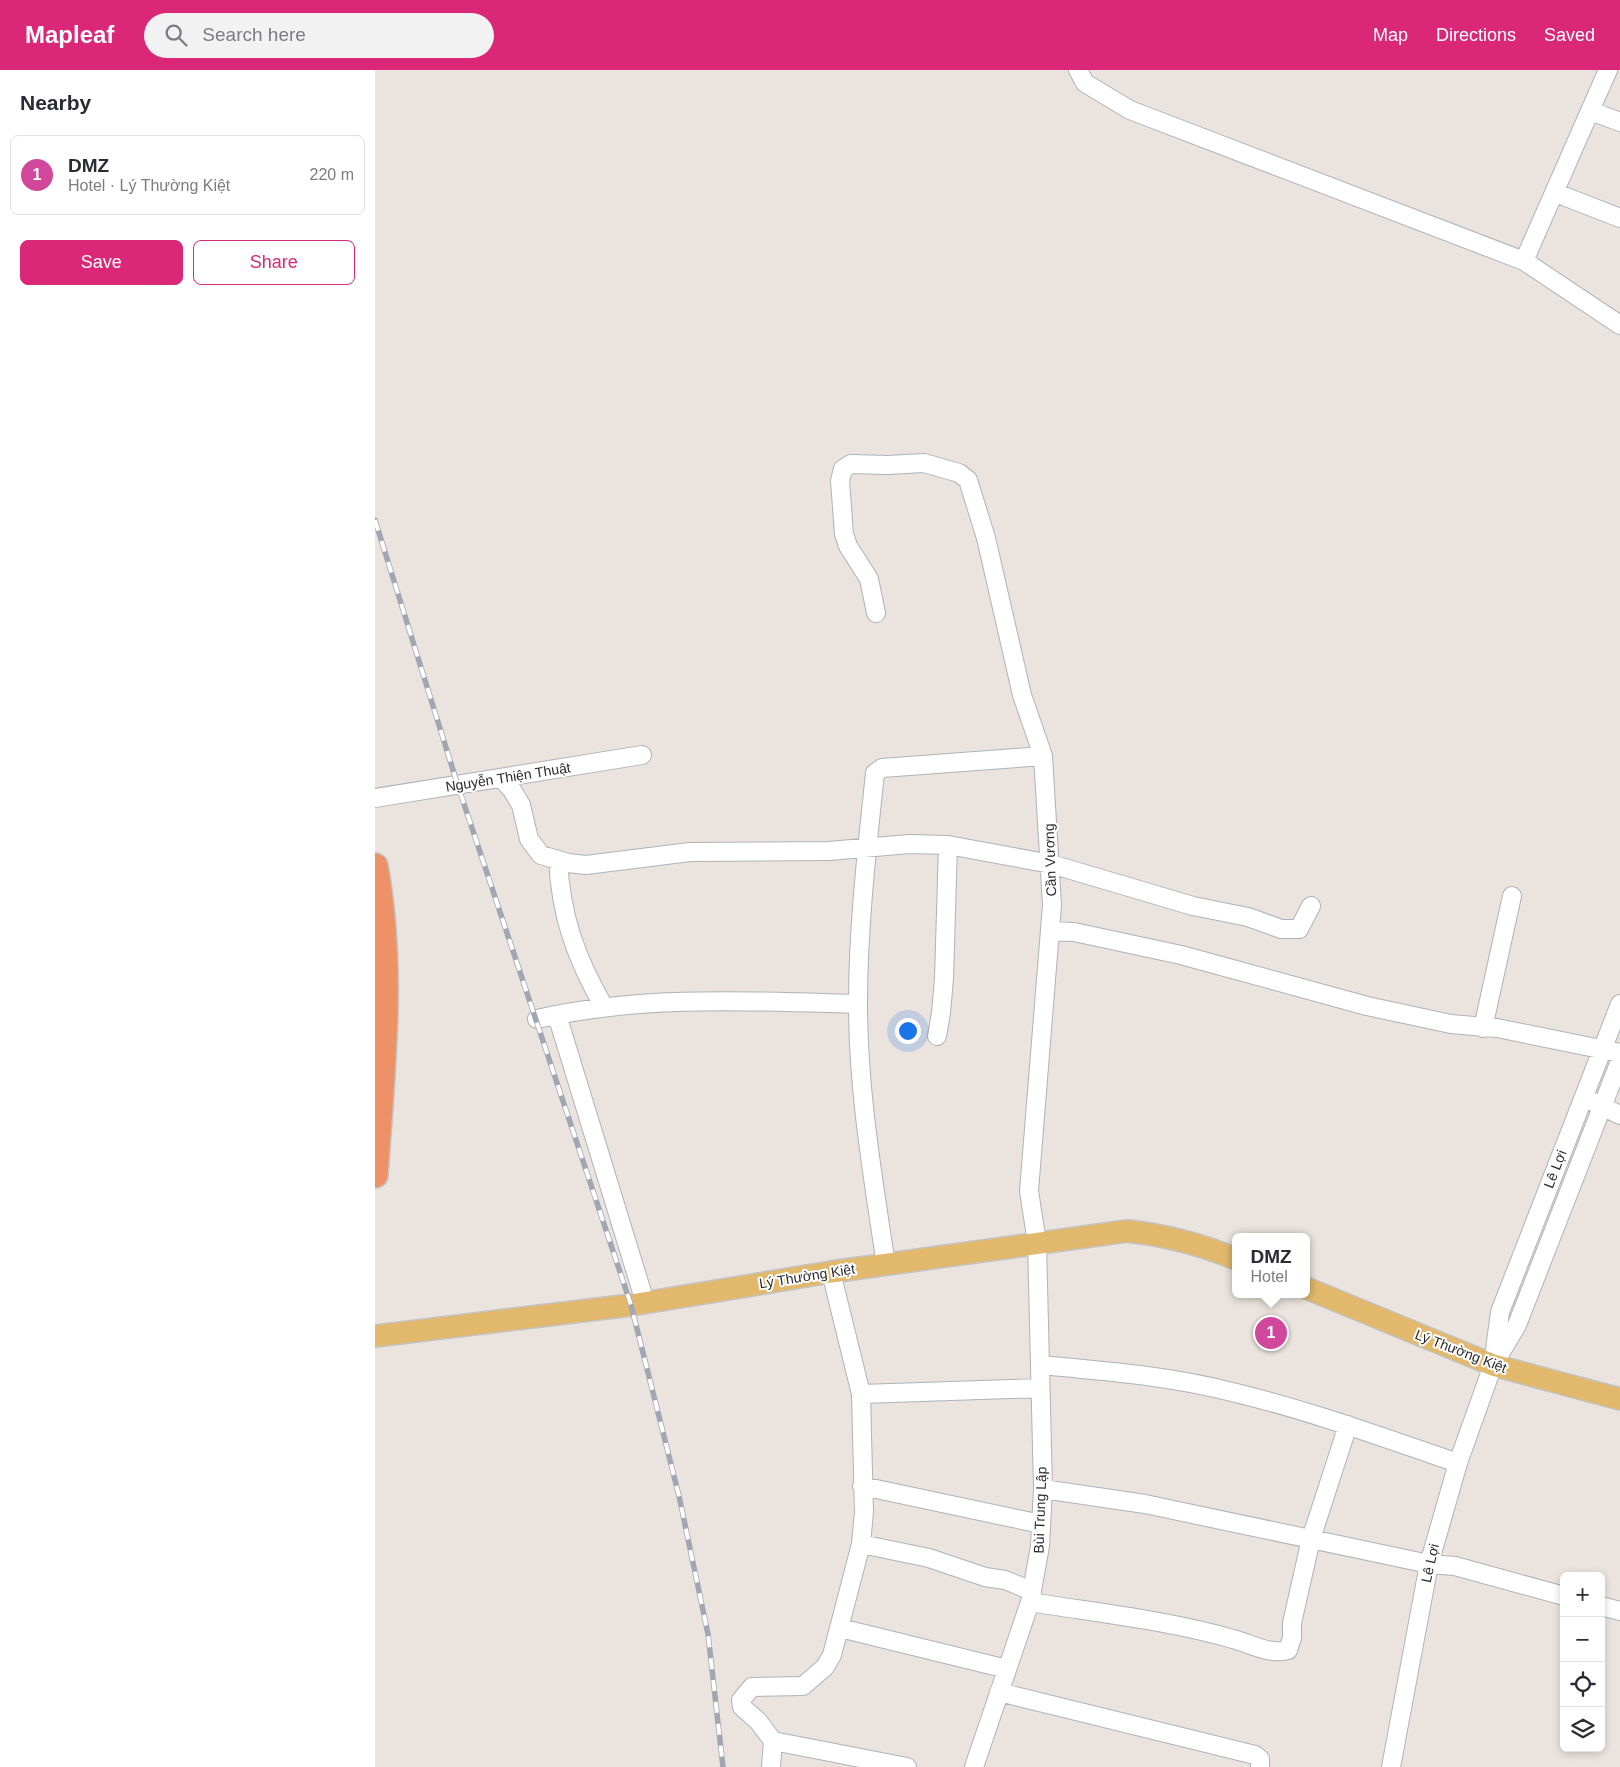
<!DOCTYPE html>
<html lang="en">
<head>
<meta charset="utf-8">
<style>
	body { margin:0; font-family:Helvetica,sans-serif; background:#f2f2f3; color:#2b2b33 }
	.controls { position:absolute; right:15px; bottom:15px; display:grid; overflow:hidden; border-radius:8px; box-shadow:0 2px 8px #0003 }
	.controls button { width:45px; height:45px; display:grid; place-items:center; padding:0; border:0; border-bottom:1px solid #e1e1e2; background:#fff; color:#2b2b33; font:25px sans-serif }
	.you { position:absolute; left:532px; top:960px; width:18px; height:18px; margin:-12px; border:4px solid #fff; border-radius:50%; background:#1a73e8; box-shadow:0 0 0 8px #1a73e833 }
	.badge { display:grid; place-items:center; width:32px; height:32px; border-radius:50%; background:#db2777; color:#fff; font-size:16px; font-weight:700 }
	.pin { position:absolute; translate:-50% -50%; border:2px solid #fff; box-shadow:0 1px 5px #0006 }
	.popup { position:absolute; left:857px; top:1163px; width:78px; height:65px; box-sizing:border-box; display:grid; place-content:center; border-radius:8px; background:#fff; filter:drop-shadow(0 1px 4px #0005); font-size:16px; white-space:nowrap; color:#7c7c81 }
	.popup b { font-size:19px; color:#2b2b33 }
	.popup::after { content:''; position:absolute; left:50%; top:100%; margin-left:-10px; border:10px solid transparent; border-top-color:#fff }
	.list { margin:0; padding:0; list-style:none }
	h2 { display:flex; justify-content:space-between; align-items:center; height:65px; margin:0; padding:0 20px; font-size:21px }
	h2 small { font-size:16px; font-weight:400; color:#7c7c81 }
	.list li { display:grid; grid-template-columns:32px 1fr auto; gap:15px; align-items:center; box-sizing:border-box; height:80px; margin:0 10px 10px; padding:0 10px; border:1px solid #e1e1e2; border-radius:8px }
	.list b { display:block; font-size:19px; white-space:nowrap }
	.list p { margin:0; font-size:16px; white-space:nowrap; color:#7c7c81 }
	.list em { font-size:16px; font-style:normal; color:#7c7c81 }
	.actions { display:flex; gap:10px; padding:15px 20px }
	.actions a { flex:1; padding:11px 0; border:1px solid #db2777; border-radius:8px; text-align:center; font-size:18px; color:#db2777 }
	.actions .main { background:#db2777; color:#fff }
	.icon { flex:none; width:28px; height:28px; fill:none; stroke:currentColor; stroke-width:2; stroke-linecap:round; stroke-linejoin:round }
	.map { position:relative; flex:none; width:1245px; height:1697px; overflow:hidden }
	header { display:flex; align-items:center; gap:30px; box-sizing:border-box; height:70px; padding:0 25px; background:#db2777; color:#fff }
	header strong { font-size:24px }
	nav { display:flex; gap:28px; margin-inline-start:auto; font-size:18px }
	.search { width:350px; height:45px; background:#f2f2f3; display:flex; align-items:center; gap:12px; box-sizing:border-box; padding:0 18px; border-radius:28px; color:#7c7c81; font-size:19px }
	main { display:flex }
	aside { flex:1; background:#fff }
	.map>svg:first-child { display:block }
</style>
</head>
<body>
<header>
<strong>Mapleaf</strong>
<div class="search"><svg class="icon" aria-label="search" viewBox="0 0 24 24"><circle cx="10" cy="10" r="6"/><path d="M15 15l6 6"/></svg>Search here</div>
<nav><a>Map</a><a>Directions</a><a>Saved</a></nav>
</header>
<main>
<aside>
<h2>Nearby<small></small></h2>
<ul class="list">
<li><span class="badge" style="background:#d1479c">1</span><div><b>DMZ</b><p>Hotel · Lý Thường Kiệt</p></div><em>220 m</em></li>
</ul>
<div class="actions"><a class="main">Save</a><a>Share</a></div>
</aside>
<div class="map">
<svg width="1245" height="1697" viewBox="0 0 1245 1697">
	<rect width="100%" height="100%" fill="#ebe4de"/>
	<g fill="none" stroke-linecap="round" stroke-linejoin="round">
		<g stroke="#aeb2b9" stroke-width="20">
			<path id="minor" d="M 703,0 L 710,13 L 755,40 L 1149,191 L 1245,255
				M 1216,41 L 1245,52
				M 1181,123 L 1245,148
				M 1149,191 L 1233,0
				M 501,543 L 494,509 L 473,476 L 469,464 L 465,411 L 468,399 L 476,394 L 513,395 L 549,393 L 584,403 L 593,410 L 611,468 L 647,625 L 668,686 L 677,835 L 654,1121 L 662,1173 L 668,1419 L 665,1476 L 655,1532 L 599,1697
				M 127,709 L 137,720 L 146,735 L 154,769 L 166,785 L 193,793 L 211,795 L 315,782 L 454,781 L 534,774 L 573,775 L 676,794 L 818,836 L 873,847 L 906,859 L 924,859 L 936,836
				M 0,728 L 267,685
				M 183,790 C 186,847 201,888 229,937
				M 675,861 L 699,862 L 806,885 L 992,936 L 1076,954 L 1122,958 L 1245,983
				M 182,945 L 270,1232
				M 162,949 C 268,925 375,931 483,934
				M 1108,958 L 1137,826
				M 562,966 L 566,943 L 569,908 L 573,775
				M 1216,1031 L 1245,1045
				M 511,1195 C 498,1108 483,1021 483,934 C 483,857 492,779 500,703 L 507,698 L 668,686
				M 1119,1287 L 1125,1242 L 1245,934
				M 665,1295 C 731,1301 796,1306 861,1323 C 936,1341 1009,1368 1083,1393
				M 486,1324 L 665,1318
				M 487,1416 L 666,1454
				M 668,1419 L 770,1434 L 1054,1494 L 1080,1496 L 1189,1526
				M 486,1474 L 554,1488 L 610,1507 L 630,1510 L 657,1521
				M 655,1532 C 723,1543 792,1550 858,1569 C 877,1574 893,1585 913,1580 L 917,1568 L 917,1553 L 936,1469 L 973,1355
				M 1226,1536 L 1245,1541
				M 465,1558 L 632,1599
				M 624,1622 L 880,1685 L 885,1689 L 885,1697
				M 398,1671 L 532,1697
				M 396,1697 L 398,1671 L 383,1651 L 367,1637 L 366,1630 L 377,1617 L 428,1616 L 450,1597 L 457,1585 L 486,1474 L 489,1442 L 486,1324 L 456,1202
				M 1016,1697 L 1054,1494 L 1083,1393 L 1118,1295 L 1142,1255 L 1245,991"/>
		</g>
		<g stroke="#c3c3c3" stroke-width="24">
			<path id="major" d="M 931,1218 L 1118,1295 L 1245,1329
				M 0,1266 L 256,1235 L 456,1202 L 752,1161 C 790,1165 825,1174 861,1189"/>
		</g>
		<g stroke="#c3c3c3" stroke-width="28">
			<path id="highway" d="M 0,796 C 19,897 7,1003 0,1105"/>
		</g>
		<use href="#minor" stroke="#fff" stroke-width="18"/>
		<use href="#major" stroke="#e2b96c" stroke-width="21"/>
		<use href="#highway" stroke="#ed9267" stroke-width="25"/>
		<g stroke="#a1a6b3" stroke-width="5.5">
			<path id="rail" d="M 0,450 L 83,716 L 256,1235 L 304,1426 L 333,1564 L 348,1697"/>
		</g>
		<use href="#rail" stroke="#fff" stroke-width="4" stroke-dasharray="11" stroke-linecap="butt"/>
	</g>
	<g text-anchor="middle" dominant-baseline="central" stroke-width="4" stroke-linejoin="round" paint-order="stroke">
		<g font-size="14" fill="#2a2a2a" stroke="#fff">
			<text transform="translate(133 707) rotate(-9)">Nguyễn Thiện Thuật</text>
			<text transform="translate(675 790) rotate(-92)">Cần Vương</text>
			<text transform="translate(1180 1099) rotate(-69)">Lê Lợi</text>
			<text transform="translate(432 1206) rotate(-9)">Lý Thường Kiệt</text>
			<text transform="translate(1086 1281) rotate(21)">Lý Thường Kiệt</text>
			<text transform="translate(665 1440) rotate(-88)">Bùi Trung Lập</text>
			<text transform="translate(1055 1493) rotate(-77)">Lê Lợi</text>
		</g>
	</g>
</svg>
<div class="controls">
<button>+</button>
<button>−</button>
<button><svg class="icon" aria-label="locate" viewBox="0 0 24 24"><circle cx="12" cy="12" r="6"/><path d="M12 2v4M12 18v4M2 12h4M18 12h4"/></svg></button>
<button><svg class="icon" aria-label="layers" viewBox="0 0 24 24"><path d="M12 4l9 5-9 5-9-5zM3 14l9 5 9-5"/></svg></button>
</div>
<div class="you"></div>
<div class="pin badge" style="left:896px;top:1263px;background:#d1479c">1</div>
<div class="popup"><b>DMZ</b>Hotel</div>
</div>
</main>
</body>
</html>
